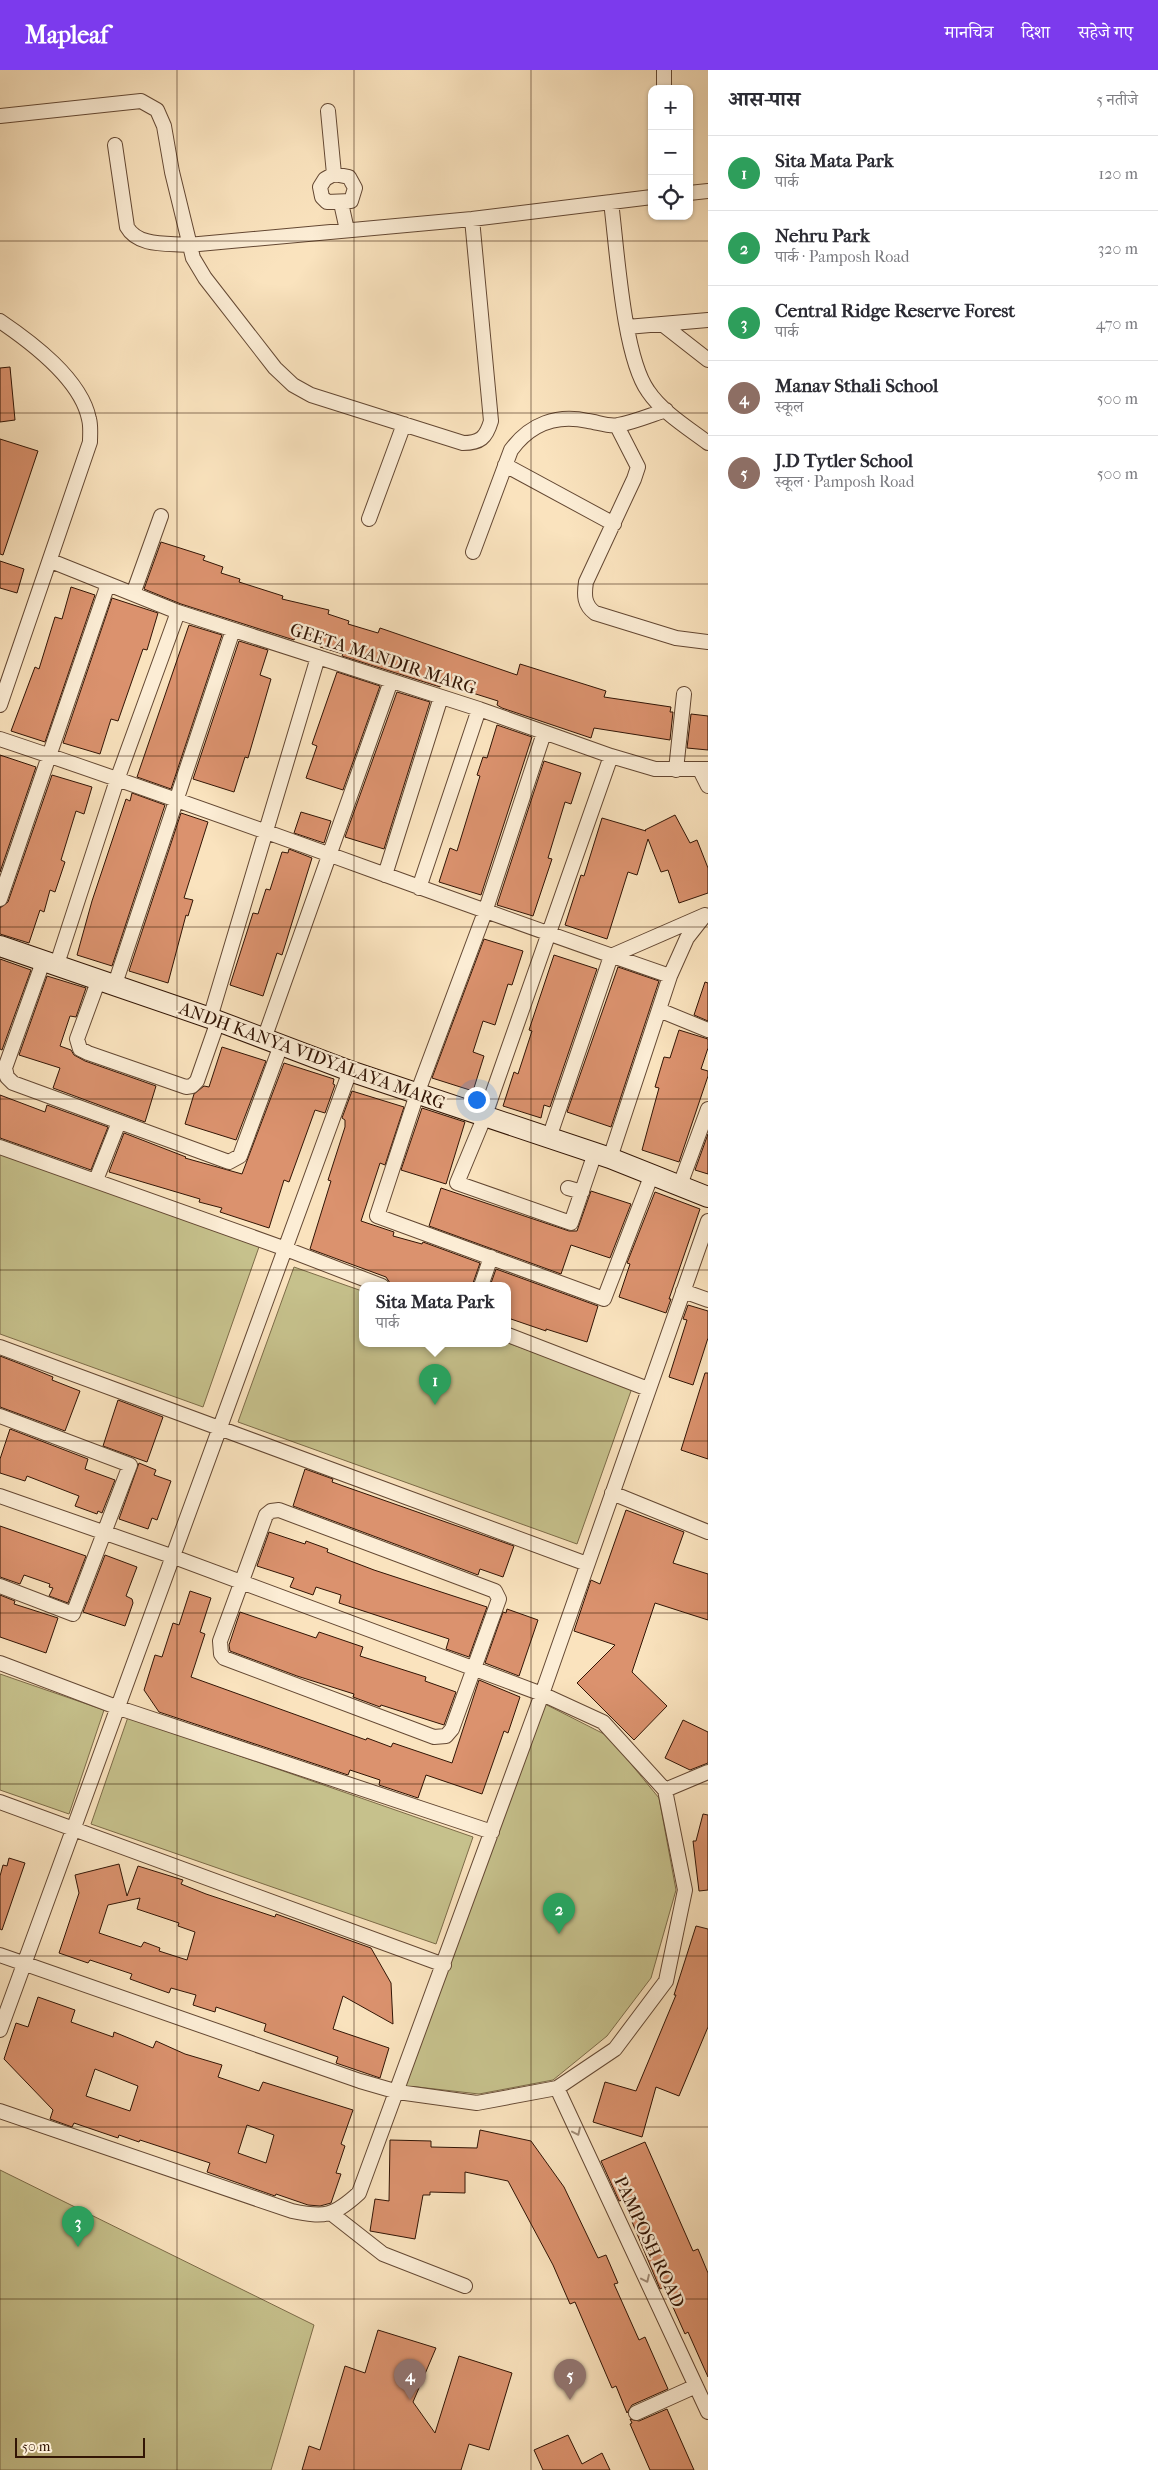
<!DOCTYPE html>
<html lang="hi">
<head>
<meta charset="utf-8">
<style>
	body { margin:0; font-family:"IM FELL French Canon","Noto Serif Devanagari",serif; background:#f7f7f7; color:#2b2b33 }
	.controls { position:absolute; right:15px; top:15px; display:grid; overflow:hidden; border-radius:10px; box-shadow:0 1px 4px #0004 }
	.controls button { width:45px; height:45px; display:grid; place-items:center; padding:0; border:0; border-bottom:1px solid #e1e1e2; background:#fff; color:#2b2b33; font:25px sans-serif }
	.scale { position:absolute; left:15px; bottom:12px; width:130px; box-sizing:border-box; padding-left:5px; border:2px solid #321505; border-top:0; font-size:14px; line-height:18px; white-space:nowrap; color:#321505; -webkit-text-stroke:4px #fcedd5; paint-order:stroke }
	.you { position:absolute; left:476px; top:1029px; width:18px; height:18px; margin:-12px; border:4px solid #fff; border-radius:50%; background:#1a73e8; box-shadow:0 0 0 8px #1a73e833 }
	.badge { display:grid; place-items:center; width:32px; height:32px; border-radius:50%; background:#7c3aed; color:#fff; font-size:16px; font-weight:700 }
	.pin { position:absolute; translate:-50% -41px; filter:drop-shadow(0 1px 2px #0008) }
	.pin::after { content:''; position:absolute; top:26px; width:18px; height:15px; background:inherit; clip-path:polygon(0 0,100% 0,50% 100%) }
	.popup { position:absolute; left:359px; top:1212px; width:152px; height:65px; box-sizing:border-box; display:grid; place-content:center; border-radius:10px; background:#fff; filter:drop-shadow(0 1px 4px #0005); font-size:16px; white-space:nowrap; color:#7c7c81 }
	.popup b { font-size:19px; color:#2b2b33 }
	.popup::after { content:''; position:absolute; left:50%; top:100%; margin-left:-10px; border:10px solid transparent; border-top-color:#fff }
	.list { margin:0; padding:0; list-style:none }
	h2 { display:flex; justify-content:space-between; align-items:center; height:65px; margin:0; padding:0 20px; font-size:21px }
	h2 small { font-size:16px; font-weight:400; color:#7c7c81 }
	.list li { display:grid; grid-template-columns:32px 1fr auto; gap:15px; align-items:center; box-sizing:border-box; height:75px; padding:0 20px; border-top:1px solid #e1e1e2 }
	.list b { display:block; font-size:19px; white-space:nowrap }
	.list p { margin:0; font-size:16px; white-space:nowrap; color:#7c7c81 }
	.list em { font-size:16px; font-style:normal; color:#7c7c81 }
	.icon { flex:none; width:28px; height:28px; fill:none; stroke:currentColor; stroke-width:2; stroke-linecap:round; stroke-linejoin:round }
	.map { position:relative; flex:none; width:708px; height:2400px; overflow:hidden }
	header { display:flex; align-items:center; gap:30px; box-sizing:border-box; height:70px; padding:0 25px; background:#7c3aed; color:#fff }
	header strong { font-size:24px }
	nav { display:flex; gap:28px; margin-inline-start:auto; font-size:18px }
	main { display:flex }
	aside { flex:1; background:#fff }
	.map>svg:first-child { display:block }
</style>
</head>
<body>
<header>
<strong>Mapleaf</strong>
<nav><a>मानचित्र</a><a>दिशा</a><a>सहेजे गए</a></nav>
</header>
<main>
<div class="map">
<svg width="708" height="2400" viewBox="0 0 708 2400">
	<rect width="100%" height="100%" fill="#fae3be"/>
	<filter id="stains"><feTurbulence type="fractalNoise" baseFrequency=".004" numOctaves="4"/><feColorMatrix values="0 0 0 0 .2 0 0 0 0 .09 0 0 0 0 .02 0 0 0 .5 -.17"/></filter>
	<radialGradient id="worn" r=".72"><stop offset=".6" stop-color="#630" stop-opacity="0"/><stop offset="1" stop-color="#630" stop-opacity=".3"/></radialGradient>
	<path fill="#c6c18c" stroke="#7c6b48" d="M 0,1082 L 260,1174 L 203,1337 L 0,1264 Z
		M 294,1197 L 362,1221 L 362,1274 L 508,1273 L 632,1318 L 577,1474 L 238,1352 Z
		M 0,1604 L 104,1640 L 69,1744 L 0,1720 Z
		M 539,1631 L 608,1666 L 659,1728 L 676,1820 L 651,1908 L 607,1966 L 553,2010 L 479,2024 L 400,2015 Z
		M 128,1647 L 473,1767 L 436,1874 L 91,1754 Z
		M 0,2100 L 314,2255 L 271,2400 L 0,2400 Z"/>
	<path fill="#db926e" stroke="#321505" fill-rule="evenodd" d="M 10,297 L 15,350 L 0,352 L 0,298 Z
		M 0,369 L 38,381 L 3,485 L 0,484 Z
		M 161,472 L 205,486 L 203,490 L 223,497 L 221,503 L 240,509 L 239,512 L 283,526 L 282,529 L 329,540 L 328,544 L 349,551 L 348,554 L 378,563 L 380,558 L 517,605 L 520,594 L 606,621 L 604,627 L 671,637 L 670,642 L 673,642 L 670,670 L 594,658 L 591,668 L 502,638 L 497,635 L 498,631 L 441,613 L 440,617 L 342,586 L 343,584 L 320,577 L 321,573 L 296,565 L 294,570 L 181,534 L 144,519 Z
		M 0,491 L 24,499 L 17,523 L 0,518 Z
		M 71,517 L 95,525 L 45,672 L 11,661 L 35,597 L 39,599 L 55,547 L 62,549 Z
		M 112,528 L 158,543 L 147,580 L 143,579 L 118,651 L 111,649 L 100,684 L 63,673 Z
		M 189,555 L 222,565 L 171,719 L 137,707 Z
		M 239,571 L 268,580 L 260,605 L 271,609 L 248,688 L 245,687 L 234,722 L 193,709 Z
		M 337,602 L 380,616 L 343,720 L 306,708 L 317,676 L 312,674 Z
		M 397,622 L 430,632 L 384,779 L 345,767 Z
		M 691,644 L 708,646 L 708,680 L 687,678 Z
		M 497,655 L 532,667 L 481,825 L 439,812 L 450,778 L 457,781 L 480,706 L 477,705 L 483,687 L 487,688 Z
		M 0,685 L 36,697 L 0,802 Z
		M 544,691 L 581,703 L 571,734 L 565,732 L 548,788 L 552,789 L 533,846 L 497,835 Z
		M 52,705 L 92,717 L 84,744 L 76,741 L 61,790 L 65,792 L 55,822 L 50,820 L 44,842 L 40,840 L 29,873 L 0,864 L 0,838 L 8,832 Z
		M 132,723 L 165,735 L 112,896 L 77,885 L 92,831 L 126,729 L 130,731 Z
		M 301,742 L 331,751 L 324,773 L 294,763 Z
		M 181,743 L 208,752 L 184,828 L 193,830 L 188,846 L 186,845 L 168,913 L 129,901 Z
		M 675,745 L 690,773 L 697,770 L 708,798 L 708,823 L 679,833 L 668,800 L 661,802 L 648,769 L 637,805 L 628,802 L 607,869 L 565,855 L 581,805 L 584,806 L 602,748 L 646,761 L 645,760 Z
		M 289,779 L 312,788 L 282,885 L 277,883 L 263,926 L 230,915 L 253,843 L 258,844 L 266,819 L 270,820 L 282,782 L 288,783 Z
		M 484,869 L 523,881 L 512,915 L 508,914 L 495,955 L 483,951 L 473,982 L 484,986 L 473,1021 L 432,1008 Z
		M 554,885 L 597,899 L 550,1037 L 544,1035 L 541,1048 L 503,1036 L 514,1002 L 518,1004 L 532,961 L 529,960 Z
		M 0,889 L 31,900 L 2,980 L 0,979 Z
		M 618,897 L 659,911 L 611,1057 L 567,1042 Z
		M 47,906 L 86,918 L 76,947 L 70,946 L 60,976 L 71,980 L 74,985 L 85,991 L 156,1016 L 145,1052 L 53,1018 L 60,998 L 19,985 Z
		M 705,912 L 708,913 L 708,951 L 694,945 Z
		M 679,960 L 708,969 L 708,978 L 701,999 L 708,1001 L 708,1006 L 679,1092 L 642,1080 L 659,1018 L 655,1017 L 664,987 L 670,988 Z
		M 222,977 L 266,991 L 236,1070 L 185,1054 L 194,1024 L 204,1016 L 209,1017 Z
		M 284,993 L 334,1009 L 333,1014 L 335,1015 L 325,1043 L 315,1040 L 289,1112 L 284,1110 L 269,1158 L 220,1142 L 222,1138 L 199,1132 L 200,1129 L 109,1102 L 124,1063 L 186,1087 L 185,1088 L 242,1104 Z
		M 352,1021 L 404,1037 L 385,1095 L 380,1093 L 361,1151 L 394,1162 L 393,1166 L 422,1174 L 423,1172 L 480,1193 L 472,1216 L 392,1216 L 386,1207 L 310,1179 L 331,1111 L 328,1110 L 345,1057 L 345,1050 L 342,1048 Z
		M 0,1025 L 45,1042 L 47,1035 L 108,1057 L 91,1100 L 0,1068 Z
		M 422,1038 L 465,1052 L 446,1114 L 401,1100 Z
		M 708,1064 L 708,1104 L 695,1100 Z
		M 441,1118 L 569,1161 L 577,1161 L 591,1121 L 631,1134 L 610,1188 L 571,1175 L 561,1204 L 429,1156 Z
		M 655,1122 L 700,1139 L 669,1229 L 671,1229 L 666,1243 L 619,1227 L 630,1194 L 627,1193 Z
		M 496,1199 L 598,1236 L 587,1272 L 546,1259 L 546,1261 L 508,1248 L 508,1216 L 490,1216 Z
		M 688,1235 L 708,1241 L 708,1268 L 693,1315 L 669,1307 L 687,1250 L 683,1249 Z
		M 0,1286 L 31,1298 L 53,1307 L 52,1310 L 80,1321 L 65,1361 L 0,1337 Z
		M 705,1303 L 708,1303 L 708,1389 L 681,1380 Z
		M 118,1330 L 163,1347 L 147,1392 L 103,1376 Z
		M 10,1359 L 88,1389 L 85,1399 L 115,1410 L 102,1443 L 98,1441 L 97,1444 L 75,1436 L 79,1426 L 27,1406 L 25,1411 L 0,1403 L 0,1389 Z
		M 139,1393 L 156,1400 L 154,1405 L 171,1411 L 157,1450 L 152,1448 L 148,1459 L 119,1449 Z
		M 305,1399 L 333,1409 L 332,1412 L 514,1476 L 503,1507 L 480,1499 L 478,1505 L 293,1436 Z
		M 626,1440 L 684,1462 L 673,1493 L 708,1504 L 708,1550 L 655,1533 L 632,1602 L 667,1636 L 634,1670 L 577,1613 L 615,1575 L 574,1561 L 591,1510 L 600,1514 Z
		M 0,1456 L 86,1486 L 68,1533 L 49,1526 L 53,1518 L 49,1517 L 50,1514 L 24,1505 L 20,1514 L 0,1507 Z
		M 269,1462 L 305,1474 L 306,1471 L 328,1479 L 327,1482 L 374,1500 L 487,1537 L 469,1587 L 446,1579 L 449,1569 L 339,1533 L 341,1525 L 316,1517 L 313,1525 L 290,1517 L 294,1508 L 257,1496 Z
		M 105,1485 L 137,1497 L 126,1526 L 132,1529 L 133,1533 L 125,1556 L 83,1542 Z
		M 190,1521 L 211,1528 L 200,1562 L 205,1564 L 191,1607 L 366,1670 L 367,1668 L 391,1677 L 393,1673 L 452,1693 L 479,1610 L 520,1627 L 508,1663 L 504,1661 L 482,1724 L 426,1705 L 418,1728 L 379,1715 L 380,1710 L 350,1700 L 348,1705 L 159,1642 L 144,1620 L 155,1585 L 162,1587 L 173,1553 L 179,1555 Z
		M 0,1525 L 15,1531 L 14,1534 L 58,1548 L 46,1583 L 0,1567 Z
		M 507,1539 L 538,1550 L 519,1606 L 485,1593 L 503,1542 L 506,1543 Z
		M 240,1542 L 316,1568 L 319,1562 L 363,1577 L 360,1586 L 426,1607 L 425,1611 L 456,1622 L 444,1655 L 381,1635 L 380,1637 L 353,1627 L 354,1624 L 297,1606 L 230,1581 L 229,1575 Z
		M 683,1650 L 708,1662 L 708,1693 L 690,1700 L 665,1688 Z
		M 703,1744 L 708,1745 L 708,1820 L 699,1821 L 693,1771 L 696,1771 Z
		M 9,1788 L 25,1793 L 2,1860 L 0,1859 L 0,1806 L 3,1795 L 7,1796 Z
		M 119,1794 L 127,1826 L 138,1796 L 183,1810 L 181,1814 L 206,1824 L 275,1847 L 276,1844 L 371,1878 L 391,1913 L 393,1954 L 343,1926 L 333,1959 L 389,1978 L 380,2008 L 336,1993 L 338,1987 L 264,1961 L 266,1954 L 216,1937 L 215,1942 L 193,1935 L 196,1925 L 171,1918 L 169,1923 L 130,1909 L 132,1904 L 90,1890 L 88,1893 L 59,1883 L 79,1823 L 75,1805 ZM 140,1828 L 137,1839 L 179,1853 L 178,1856 L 195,1862 L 187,1890 L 159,1881 L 160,1878 L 144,1872 L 141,1877 L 99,1863 L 108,1835 Z
		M 696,1856 L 708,1859 L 708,1957 L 679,2026 L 656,2017 L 642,2067 L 593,2052 L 605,2012 L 636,2021 L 676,1925 L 674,1925 Z
		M 38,1927 L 75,1940 L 71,1952 L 113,1967 L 114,1962 L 153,1978 L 156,1971 L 185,1984 L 222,1995 L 218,2007 L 259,2021 L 263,2012 L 353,2040 L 341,2074 L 345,2076 L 336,2103 L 341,2104 L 331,2133 L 320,2136 L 308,2135 L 276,2124 L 275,2126 L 207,2102 L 210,2093 L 140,2070 L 139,2072 L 119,2065 L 118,2068 L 74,2053 L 72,2057 L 50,2049 L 53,2040 L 4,1989 L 16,1953 L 28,1957 ZM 95,1999 L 138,2016 L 130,2041 L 86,2026 ZM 247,2055 L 274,2065 L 266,2093 L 238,2083 Z
		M 480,2060 L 531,2071 L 564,2117 L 598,2188 L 606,2185 L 618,2213 L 614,2214 L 639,2270 L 645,2267 L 668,2319 L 632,2335 L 627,2343 L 616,2316 L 612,2318 L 575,2232 L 570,2234 L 553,2195 L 508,2111 L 465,2102 L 465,2123 L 430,2122 L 430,2125 L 423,2125 L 415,2169 L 370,2161 L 375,2129 L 389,2131 L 390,2070 L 431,2071 L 431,2077 L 477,2078 Z
		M 645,2072 L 693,2181 L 698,2179 L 708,2203 L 708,2307 L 688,2262 L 685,2264 L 664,2217 L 660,2219 L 623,2130 L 619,2131 L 601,2091 Z
		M 378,2260 L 436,2278 L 413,2332 L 435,2363 L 459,2286 L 512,2303 L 489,2380 L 469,2374 L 461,2400 L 302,2400 L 309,2376 L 320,2380 L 345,2296 L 365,2303 Z
		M 667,2339 L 694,2400 L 650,2400 L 630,2354 L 632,2353 L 630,2349 L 639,2351 Z
		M 568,2365 L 582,2394 L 602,2383 L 610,2400 L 543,2400 L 534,2380 Z"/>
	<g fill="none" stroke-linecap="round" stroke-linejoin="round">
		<g stroke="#644833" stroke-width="16">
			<path id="street" d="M 664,0 L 664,19
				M 328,41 L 334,104
				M 0,46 L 141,31 L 157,40 L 164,56 L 172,102 L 193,188 L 205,208 L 275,298 L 293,315 L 311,325 L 463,373 C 480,373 486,368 491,351 L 472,149
				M 115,75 L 127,157 C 138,177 168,173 188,175 L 472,149 L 652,127
				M 334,104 L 349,107 L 355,118 L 351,131 L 327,132 L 322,127 L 320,117 L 325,109 Z
				M 689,123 L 708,121
				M 611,132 C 617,178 623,286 648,321 C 662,342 688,358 708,373
				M 341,133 L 347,160
				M 0,251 C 31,272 81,309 89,349 C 91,356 90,364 90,372 L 0,635
				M 662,254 L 708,290
				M 627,257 L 708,250
				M 617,356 L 638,397 L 634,409 L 586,512 C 584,525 584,535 595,543 L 676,568 L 708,572
				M 505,395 L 614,454
				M 369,449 L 404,354
				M 473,482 L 511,380 C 530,354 557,344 588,351 C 597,352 609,357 618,355 C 634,352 651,345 666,340
				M 51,491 L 178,542 L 479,639 L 611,686 L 655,699 L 708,699
				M 133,524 L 161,446
				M 544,663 L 485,842 L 417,1024 L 377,1146 L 604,1229 L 652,1104
				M 0,669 C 225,744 446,829 670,906
				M 676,700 L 684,624
				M 700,700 L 708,716
				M 385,805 L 441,627
				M 419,818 L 479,639
				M 0,829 L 108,514
				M 44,889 L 5,998 L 7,1007 L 13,1013 L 229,1092 L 240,1086 L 281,975
				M 57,894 L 117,710 L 178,542
				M 99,909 L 77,969 L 80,979 L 88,983 L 186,1017 L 192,1016 L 197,1011 L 218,951
				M 115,914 L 233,560
				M 659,940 L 708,960
				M 210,948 L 318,587
				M 264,969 L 391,611
				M 549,1068 L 611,886 L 705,845
				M 0,1077 L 286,1179 L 382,1216
				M 595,1083 L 571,1153 L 457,1113 L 484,1048 L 611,686
				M 610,1088 L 670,906 L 687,868 L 705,845
				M 96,1110 L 119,1052
				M 680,1115 L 708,1039
				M 568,1118 L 582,1122
				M 481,1216 L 491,1187
				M 683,1221 L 708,1230
				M 508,1265 L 648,1319
				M 0,1277 L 587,1494
				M 0,1346 L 130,1395 L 73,1544 L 0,1516
				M 612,1423 L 708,1462
				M 0,1426 L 174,1487 L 542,1624 L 603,1652 L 665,1720 L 685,1820 L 666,1911 L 615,1979 L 557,2018 L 477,2033 L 398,2022 L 360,2011 L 0,1885
				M 279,1440 L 495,1521 L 499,1529 L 452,1659 L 446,1666 L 434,1667 L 224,1588 L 221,1584 L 220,1571 L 266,1445 L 271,1441 Z
				M 0,1593 L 119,1638 L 492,1762
				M 665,1720 L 708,1702
				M 0,1732 L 444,1895
				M 0,1960 L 350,1001
				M 557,2018 L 708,2342
				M 0,2041 L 292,2141 C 325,2148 334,2146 359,2123 L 542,1624 L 708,1151
				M 332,2144 L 383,2184 L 465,2216
				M 636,2343 L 696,2316"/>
		</g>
		<g stroke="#321505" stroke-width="22">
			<path id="secondary" d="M 0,876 L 210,948 L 350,1001 L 610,1088 L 708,1127"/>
		</g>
		<use href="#street" stroke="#fcedd5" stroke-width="14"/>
		<use href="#secondary" stroke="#fcedd5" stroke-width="20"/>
	</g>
	<defs><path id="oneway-chevron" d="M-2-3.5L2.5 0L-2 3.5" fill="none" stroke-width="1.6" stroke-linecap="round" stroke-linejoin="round" transform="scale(1.25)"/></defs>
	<g stroke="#a18c77">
		<use href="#oneway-chevron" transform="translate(577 2062) rotate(65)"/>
		<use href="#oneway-chevron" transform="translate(646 2209) rotate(65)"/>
	</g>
	<path fill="none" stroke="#321505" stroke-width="1" stroke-opacity="0.55" d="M 177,0 L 177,2400M 354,0 L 354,2400M 531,0 L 531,2400M 0,171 L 708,171M 0,343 L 708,343M 0,514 L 708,514M 0,686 L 708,686M 0,857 L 708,857M 0,1029 L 708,1029M 0,1200 L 708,1200M 0,1371 L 708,1371M 0,1543 L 708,1543M 0,1714 L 708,1714M 0,1886 L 708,1886M 0,2057 L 708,2057M 0,2229 L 708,2229"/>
	<g text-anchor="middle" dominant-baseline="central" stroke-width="4.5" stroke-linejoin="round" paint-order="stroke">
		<g font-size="18" fill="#321505" stroke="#fcedd5">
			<text transform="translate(383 589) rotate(18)">GEETA MANDIR MARG</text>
			<text transform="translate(312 986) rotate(20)">ANDH KANYA VIDYALAYA MARG</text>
			<text transform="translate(649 2172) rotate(65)">PAMPOSH ROAD</text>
		</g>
	</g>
	<rect width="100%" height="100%" filter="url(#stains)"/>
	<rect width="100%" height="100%" fill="url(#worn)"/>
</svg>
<div class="controls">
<button>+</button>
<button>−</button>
<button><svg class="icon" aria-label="locate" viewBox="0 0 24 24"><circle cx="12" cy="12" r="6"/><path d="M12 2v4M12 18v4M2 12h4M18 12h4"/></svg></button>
</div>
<div class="scale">50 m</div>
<div class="you"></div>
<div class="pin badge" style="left:435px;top:1335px;background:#2e9e5b">1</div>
<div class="popup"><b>Sita Mata Park</b>पार्क</div>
<div class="pin badge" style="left:559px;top:1864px;background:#2e9e5b">2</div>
<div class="pin badge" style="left:78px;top:2177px;background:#2e9e5b">3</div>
<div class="pin badge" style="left:410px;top:2330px;background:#8d6e63">4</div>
<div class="pin badge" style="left:570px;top:2330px;background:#8d6e63">5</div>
</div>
<aside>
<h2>आस-पास<small>5 नतीजे</small></h2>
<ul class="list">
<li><span class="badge" style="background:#2e9e5b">1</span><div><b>Sita Mata Park</b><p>पार्क</p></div><em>120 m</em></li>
<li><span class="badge" style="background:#2e9e5b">2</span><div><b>Nehru Park</b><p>पार्क · Pamposh Road</p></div><em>320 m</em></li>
<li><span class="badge" style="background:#2e9e5b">3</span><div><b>Central Ridge Reserve Forest</b><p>पार्क</p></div><em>470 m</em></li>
<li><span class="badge" style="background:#8d6e63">4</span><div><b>Manav Sthali School</b><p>स्कूल</p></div><em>500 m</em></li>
<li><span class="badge" style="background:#8d6e63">5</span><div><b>J.D Tytler School</b><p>स्कूल · Pamposh Road</p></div><em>500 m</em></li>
</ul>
</aside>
</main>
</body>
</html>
